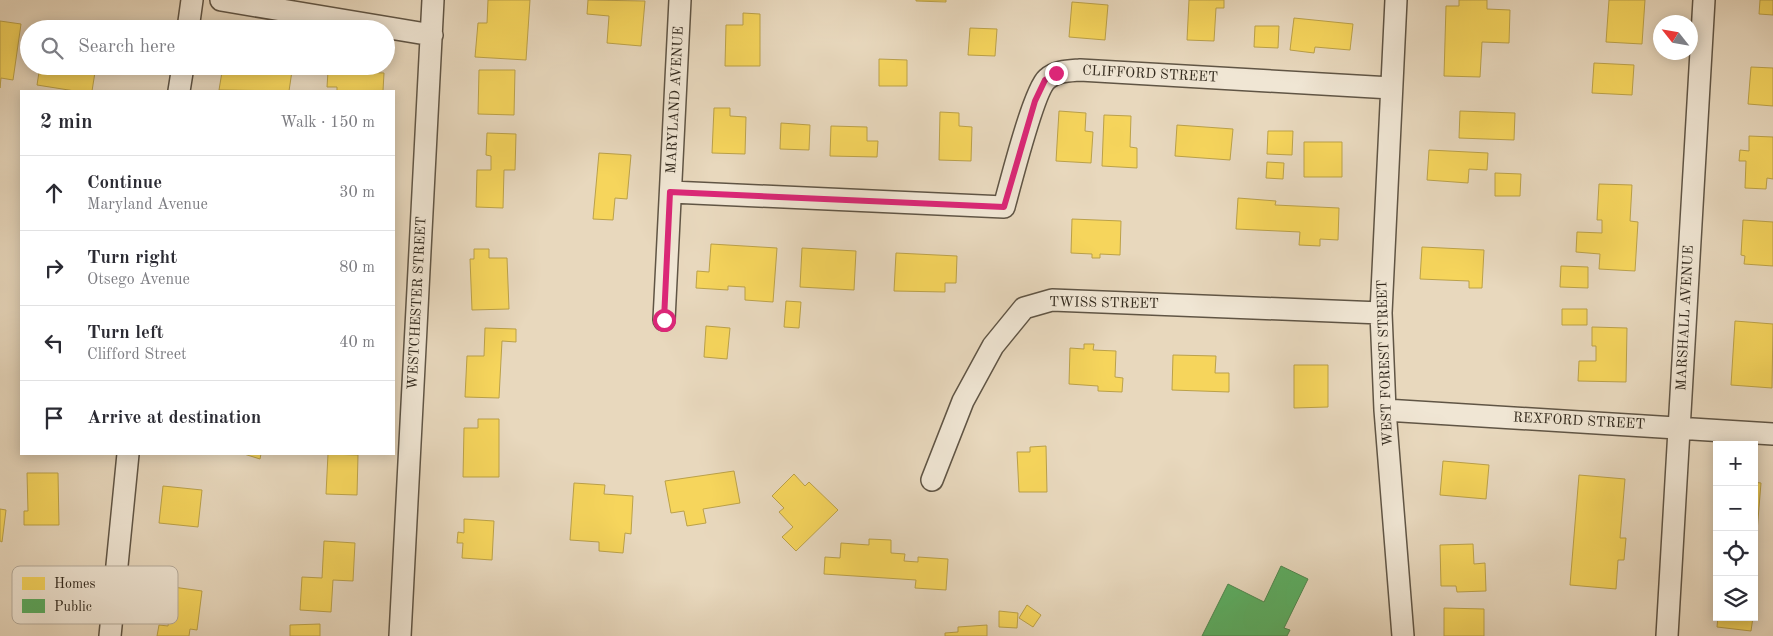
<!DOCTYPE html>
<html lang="en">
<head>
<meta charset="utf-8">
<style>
	body { margin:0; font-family:"Old Standard TT",serif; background:#f7f7f7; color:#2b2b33 }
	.controls { position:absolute; right:15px; bottom:15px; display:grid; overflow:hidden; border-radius:0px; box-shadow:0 2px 12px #0003 }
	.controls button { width:45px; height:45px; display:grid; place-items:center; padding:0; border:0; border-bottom:1px solid #e1e1e2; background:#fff; color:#2b2b33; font:25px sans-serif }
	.compass { position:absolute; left:1653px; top:15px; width:45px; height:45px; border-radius:50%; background:#fff; box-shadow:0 2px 12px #0003; rotate:301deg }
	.stop { position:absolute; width:15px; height:15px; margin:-11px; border:4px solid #db2777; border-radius:50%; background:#fff }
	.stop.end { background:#db2777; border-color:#fff; box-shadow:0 1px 5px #0008 }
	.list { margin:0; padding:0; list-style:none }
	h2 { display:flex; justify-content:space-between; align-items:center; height:65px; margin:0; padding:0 20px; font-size:21px }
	h2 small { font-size:16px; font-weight:400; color:#7c7c81 }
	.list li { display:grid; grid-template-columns:32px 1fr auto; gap:15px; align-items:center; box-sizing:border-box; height:75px; padding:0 20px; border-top:1px solid #e1e1e2 }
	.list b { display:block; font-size:19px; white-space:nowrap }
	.list p { margin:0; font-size:16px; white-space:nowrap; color:#7c7c81 }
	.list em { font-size:16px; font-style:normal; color:#7c7c81 }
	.icon { flex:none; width:28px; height:28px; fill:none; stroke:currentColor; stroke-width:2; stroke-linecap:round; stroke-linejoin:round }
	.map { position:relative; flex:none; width:1773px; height:636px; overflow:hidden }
	.search { position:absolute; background:#fff; box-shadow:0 2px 12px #0003; left:20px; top:20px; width:375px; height:55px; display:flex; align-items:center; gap:12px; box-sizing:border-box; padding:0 18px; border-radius:28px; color:#7c7c81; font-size:19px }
	.panel { position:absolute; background:#fff; box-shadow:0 2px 12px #0003; left:20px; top:90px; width:375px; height:365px; border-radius:0px }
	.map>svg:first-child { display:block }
</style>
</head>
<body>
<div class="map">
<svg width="1773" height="636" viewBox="0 0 1773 636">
	<rect width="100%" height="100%" fill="#e8d8bd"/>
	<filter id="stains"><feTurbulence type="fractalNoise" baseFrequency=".004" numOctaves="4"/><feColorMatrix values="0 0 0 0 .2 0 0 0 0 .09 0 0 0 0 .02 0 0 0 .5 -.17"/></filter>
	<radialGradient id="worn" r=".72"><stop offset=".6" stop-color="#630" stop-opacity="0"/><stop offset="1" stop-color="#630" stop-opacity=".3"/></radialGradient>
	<path fill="#f6d55c" stroke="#bba149" d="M 488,0 L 530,0 L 526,60 L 475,57 L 478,23 L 487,23 Z
		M 588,0 L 645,1 L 641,46 L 607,43 L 609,16 L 587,14 Z
		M 916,0 L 946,0 L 946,2 L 916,1 Z
		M 1189,0 L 1224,0 L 1224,8 L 1216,8 L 1214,41 L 1187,40 Z
		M 1459,0 L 1487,0 L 1487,9 L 1510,10 L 1509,43 L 1482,42 L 1480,77 L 1444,76 L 1446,6 L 1459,6 Z
		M 1609,0 L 1645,0 L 1642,44 L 1606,42 Z
		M 1760,0 L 1773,0 L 1773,15 L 1759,14 Z
		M 1072,2 L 1108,5 L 1105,40 L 1069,37 Z
		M 743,13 L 760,14 L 760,66 L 725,66 L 726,25 L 743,25 Z
		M 1294,18 L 1353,24 L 1350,50 L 1315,47 L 1314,53 L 1290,50 Z
		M 0,21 L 21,24 L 13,80 L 1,78 L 0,88 Z
		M 1255,26 L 1279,26 L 1278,48 L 1254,47 Z
		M 970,28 L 997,29 L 995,56 L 968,55 Z
		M 879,59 L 907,60 L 907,86 L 879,86 Z
		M 1594,63 L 1634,65 L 1632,95 L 1592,93 Z
		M 40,66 L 96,66 L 92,91 L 75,91 L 37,85 Z
		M 223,66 L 267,66 L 292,71 L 289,91 L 219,90 Z
		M 1751,67 L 1773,68 L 1773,106 L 1748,104 Z
		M 479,70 L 515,70 L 514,115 L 478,114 Z
		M 328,71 L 384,73 L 383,91 L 337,91 L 337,87 L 327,87 Z
		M 714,108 L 730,108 L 730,116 L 746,117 L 745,154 L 712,153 Z
		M 1059,111 L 1086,113 L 1085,131 L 1093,132 L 1091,163 L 1056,161 Z
		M 1460,111 L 1515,113 L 1514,140 L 1459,138 Z
		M 940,112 L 959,113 L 959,126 L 972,127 L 971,161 L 939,160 Z
		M 1104,115 L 1131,116 L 1130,147 L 1137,148 L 1137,168 L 1102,166 Z
		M 781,123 L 810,125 L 809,150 L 780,149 Z
		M 1177,125 L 1233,129 L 1230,160 L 1175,156 Z
		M 831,126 L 867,127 L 867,141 L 878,141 L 877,157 L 830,156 Z
		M 1268,131 L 1293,131 L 1292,155 L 1267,154 Z
		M 487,133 L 516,134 L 515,170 L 504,170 L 503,208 L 476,207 L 477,170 L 491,170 L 491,156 L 486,155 Z
		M 1749,136 L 1773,137 L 1773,179 L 1767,178 L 1766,189 L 1745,188 L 1746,161 L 1739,161 L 1740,150 L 1749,151 Z
		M 1304,142 L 1342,142 L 1342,177 L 1304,177 Z
		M 1429,150 L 1488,153 L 1487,170 L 1469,169 L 1468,183 L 1427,180 Z
		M 599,153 L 631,155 L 627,199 L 615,198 L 613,220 L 593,219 Z
		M 1267,162 L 1284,163 L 1283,179 L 1266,178 Z
		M 1495,173 L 1521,174 L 1520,196 L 1495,196 Z
		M 1599,184 L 1632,185 L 1630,221 L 1638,222 L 1635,271 L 1599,269 L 1600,254 L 1576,252 L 1577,232 L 1602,233 L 1602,220 L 1597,220 Z
		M 1238,198 L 1276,201 L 1275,205 L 1339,208 L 1338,240 L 1320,239 L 1320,246 L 1299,245 L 1300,232 L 1236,229 Z
		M 1072,219 L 1121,221 L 1120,255 L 1100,254 L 1100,258 L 1092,258 L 1092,254 L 1071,253 Z
		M 1743,220 L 1773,222 L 1773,266 L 1744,264 L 1745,256 L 1741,255 Z
		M 711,244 L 777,248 L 773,302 L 745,300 L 745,287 L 728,286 L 728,290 L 696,288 L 697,271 L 709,272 Z
		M 1422,247 L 1484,250 L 1482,288 L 1469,288 L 1469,281 L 1420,279 Z
		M 802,248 L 856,251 L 854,290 L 800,287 Z
		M 474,249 L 489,249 L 489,258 L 507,258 L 509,309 L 472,310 L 470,259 L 474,259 Z
		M 896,253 L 957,256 L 956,283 L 945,283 L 945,292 L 894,291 Z
		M 1561,266 L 1588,267 L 1588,288 L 1560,287 Z
		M 786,301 L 801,302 L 799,328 L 784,327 Z
		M 1562,309 L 1587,309 L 1587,325 L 1562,325 Z
		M 1735,321 L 1773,324 L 1772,388 L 1731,385 Z
		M 706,326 L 730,328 L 727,359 L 704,357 Z
		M 1592,327 L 1627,328 L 1626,382 L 1578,381 L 1579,361 L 1596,361 L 1596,346 L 1592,346 Z
		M 485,328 L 516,329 L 516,342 L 502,341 L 499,398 L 465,397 L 467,356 L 484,356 Z
		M 1084,344 L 1094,344 L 1093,350 L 1116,351 L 1115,377 L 1123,378 L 1122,392 L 1098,391 L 1098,386 L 1069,384 L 1070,348 L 1084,349 Z
		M 1173,355 L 1216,356 L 1215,373 L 1229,373 L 1229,392 L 1172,390 Z
		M 1294,365 L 1328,365 L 1328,407 L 1294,408 Z
		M 478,419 L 499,419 L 499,477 L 463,477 L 464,428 L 478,428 Z
		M 1046,446 L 1047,492 L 1019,492 L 1017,452 L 1030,452 L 1030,447 Z
		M 244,454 L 261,454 L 260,459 Z
		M 328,454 L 358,455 L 357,495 L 326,494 Z
		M 1443,461 L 1489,465 L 1486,499 L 1440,495 Z
		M 734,471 L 740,503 L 703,509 L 706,523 L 687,526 L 684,511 L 671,513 L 665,481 Z
		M 27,473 L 58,473 L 59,525 L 24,525 L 24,511 L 28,511 Z
		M 794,474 L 805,486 L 809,482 L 838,510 L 796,551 L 782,537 L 793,527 L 779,512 L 784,508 L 772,496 Z
		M 1579,475 L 1625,479 L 1620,538 L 1626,538 L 1624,560 L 1618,560 L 1616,589 L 1570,585 Z
		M 1754,482 L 1761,483 L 1756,544 L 1754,544 Z
		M 574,483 L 605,485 L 604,494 L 633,496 L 631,534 L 625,533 L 623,553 L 599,551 L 599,542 L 570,540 Z
		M 163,486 L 202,490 L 198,527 L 159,523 Z
		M 0,509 L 6,510 L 2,542 L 0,541 Z
		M 464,519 L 494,521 L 492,560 L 462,558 L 463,543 L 457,543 L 458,532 L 464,533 Z
		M 869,539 L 891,540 L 891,553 L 905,554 L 904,561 L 918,562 L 918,557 L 948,559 L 946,590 L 915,588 L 916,580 L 824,574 L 825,557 L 840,558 L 841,543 L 869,545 Z
		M 324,541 L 355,543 L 353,581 L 333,580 L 331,612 L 300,610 L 302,577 L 322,578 Z
		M 1473,544 L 1474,564 L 1485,563 L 1486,591 L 1457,592 L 1456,586 L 1441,586 L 1440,545 Z
		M 173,587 L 202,591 L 197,630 L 190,629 L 189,636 L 157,636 L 159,625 L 168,626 Z
		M 1027,605 L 1041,615 L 1033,627 L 1019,618 Z
		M 1444,608 L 1484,609 L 1484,636 L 1444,636 Z
		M 999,611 L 1018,613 L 1017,628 L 999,627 Z
		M 1718,617 L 1753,617 L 1751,631 L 1717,627 Z
		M 320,624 L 320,636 L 290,636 L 290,625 Z
		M 987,625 L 987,636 L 945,636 L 945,633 L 958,632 L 958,627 Z"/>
	<path fill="#5aae61" stroke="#4e864d" d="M 1281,566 L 1308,579 L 1284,628 L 1290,630 L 1287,636 L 1202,636 L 1228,584 L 1264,602 Z"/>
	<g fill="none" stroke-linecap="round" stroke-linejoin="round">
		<g stroke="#605545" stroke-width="24">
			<path id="street" d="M 221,0 L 432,35
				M 1396,0 L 1381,313 L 1385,410 L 1403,636
				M 188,29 L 192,0
				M 179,91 L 183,66
				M 671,192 L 1004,207 C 1010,185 1034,90 1047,79 C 1056,71 1068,71 1080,70 L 1391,88
				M 664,320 L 680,0
				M 1385,410 L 1773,434
				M 932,480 L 963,401 L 993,346 L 1024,308 L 1052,300 L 1381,313
				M 110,636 L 128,454
				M 400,636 L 433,0
				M 1667,636 L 1704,0"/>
		</g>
		<use href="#street" stroke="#f0e6d4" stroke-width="21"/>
	</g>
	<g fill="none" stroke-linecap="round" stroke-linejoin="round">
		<path stroke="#db2777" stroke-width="6" d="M 664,320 L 670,192 L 1004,207 L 1035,101 L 1045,80 L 1056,73"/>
	</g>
	<g text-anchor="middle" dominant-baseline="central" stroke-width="5" stroke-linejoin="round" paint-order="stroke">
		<g font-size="14" fill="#32291d" stroke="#f0e6d4">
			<text transform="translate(1150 74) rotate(3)">CLIFFORD STREET</text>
			<text transform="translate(675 100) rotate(-87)">MARYLAND AVENUE</text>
			<text transform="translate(417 303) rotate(-87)">WESTCHESTER STREET</text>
			<text transform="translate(1104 303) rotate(1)">TWISS STREET</text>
			<text transform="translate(1685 318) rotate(-87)">MARSHALL AVENUE</text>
			<text transform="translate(1385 363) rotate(-92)">WEST FOREST STREET</text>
			<text transform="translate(1579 421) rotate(3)">REXFORD STREET</text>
		</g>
	</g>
	<rect x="12" y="566" width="166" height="58" rx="8" fill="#f0e6d4" stroke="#b7ad9d" stroke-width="1"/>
	<rect x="22" y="577" width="23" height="13" fill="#f6d55c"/>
	<rect x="22" y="599" width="23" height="14" fill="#5aae61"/>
	<g font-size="14" fill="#32291d">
		<text x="54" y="588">Homes</text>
		<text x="54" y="611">Public</text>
	</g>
	<rect width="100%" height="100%" filter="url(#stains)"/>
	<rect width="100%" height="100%" fill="url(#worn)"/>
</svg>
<div class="controls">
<button>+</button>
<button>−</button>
<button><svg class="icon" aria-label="locate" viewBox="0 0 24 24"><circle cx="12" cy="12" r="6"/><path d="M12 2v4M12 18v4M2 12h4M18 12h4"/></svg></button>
<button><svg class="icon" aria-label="layers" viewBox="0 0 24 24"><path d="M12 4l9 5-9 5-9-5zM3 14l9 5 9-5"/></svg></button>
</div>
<svg class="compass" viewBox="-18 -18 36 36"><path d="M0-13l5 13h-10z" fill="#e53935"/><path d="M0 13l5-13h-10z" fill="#7c7c81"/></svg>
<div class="stop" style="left:664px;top:320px"></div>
<div class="stop end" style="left:1056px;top:73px"></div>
<div class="search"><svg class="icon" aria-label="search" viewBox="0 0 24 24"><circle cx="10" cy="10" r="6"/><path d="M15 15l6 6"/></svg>Search here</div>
<section class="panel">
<h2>2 min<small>Walk · 150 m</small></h2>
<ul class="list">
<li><svg class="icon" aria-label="ahead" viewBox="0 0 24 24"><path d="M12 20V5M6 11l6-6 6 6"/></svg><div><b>Continue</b><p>Maryland Avenue</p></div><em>30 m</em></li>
<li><svg class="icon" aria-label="right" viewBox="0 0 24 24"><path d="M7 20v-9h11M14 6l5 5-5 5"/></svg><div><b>Turn right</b><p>Otsego Avenue</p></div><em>80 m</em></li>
<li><svg class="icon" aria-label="left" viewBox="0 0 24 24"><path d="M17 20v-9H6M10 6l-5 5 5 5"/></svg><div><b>Turn left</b><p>Clifford Street</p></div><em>40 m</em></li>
<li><svg class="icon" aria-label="arrive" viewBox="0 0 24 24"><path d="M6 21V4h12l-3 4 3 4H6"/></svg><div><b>Arrive at destination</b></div></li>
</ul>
</section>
</div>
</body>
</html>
